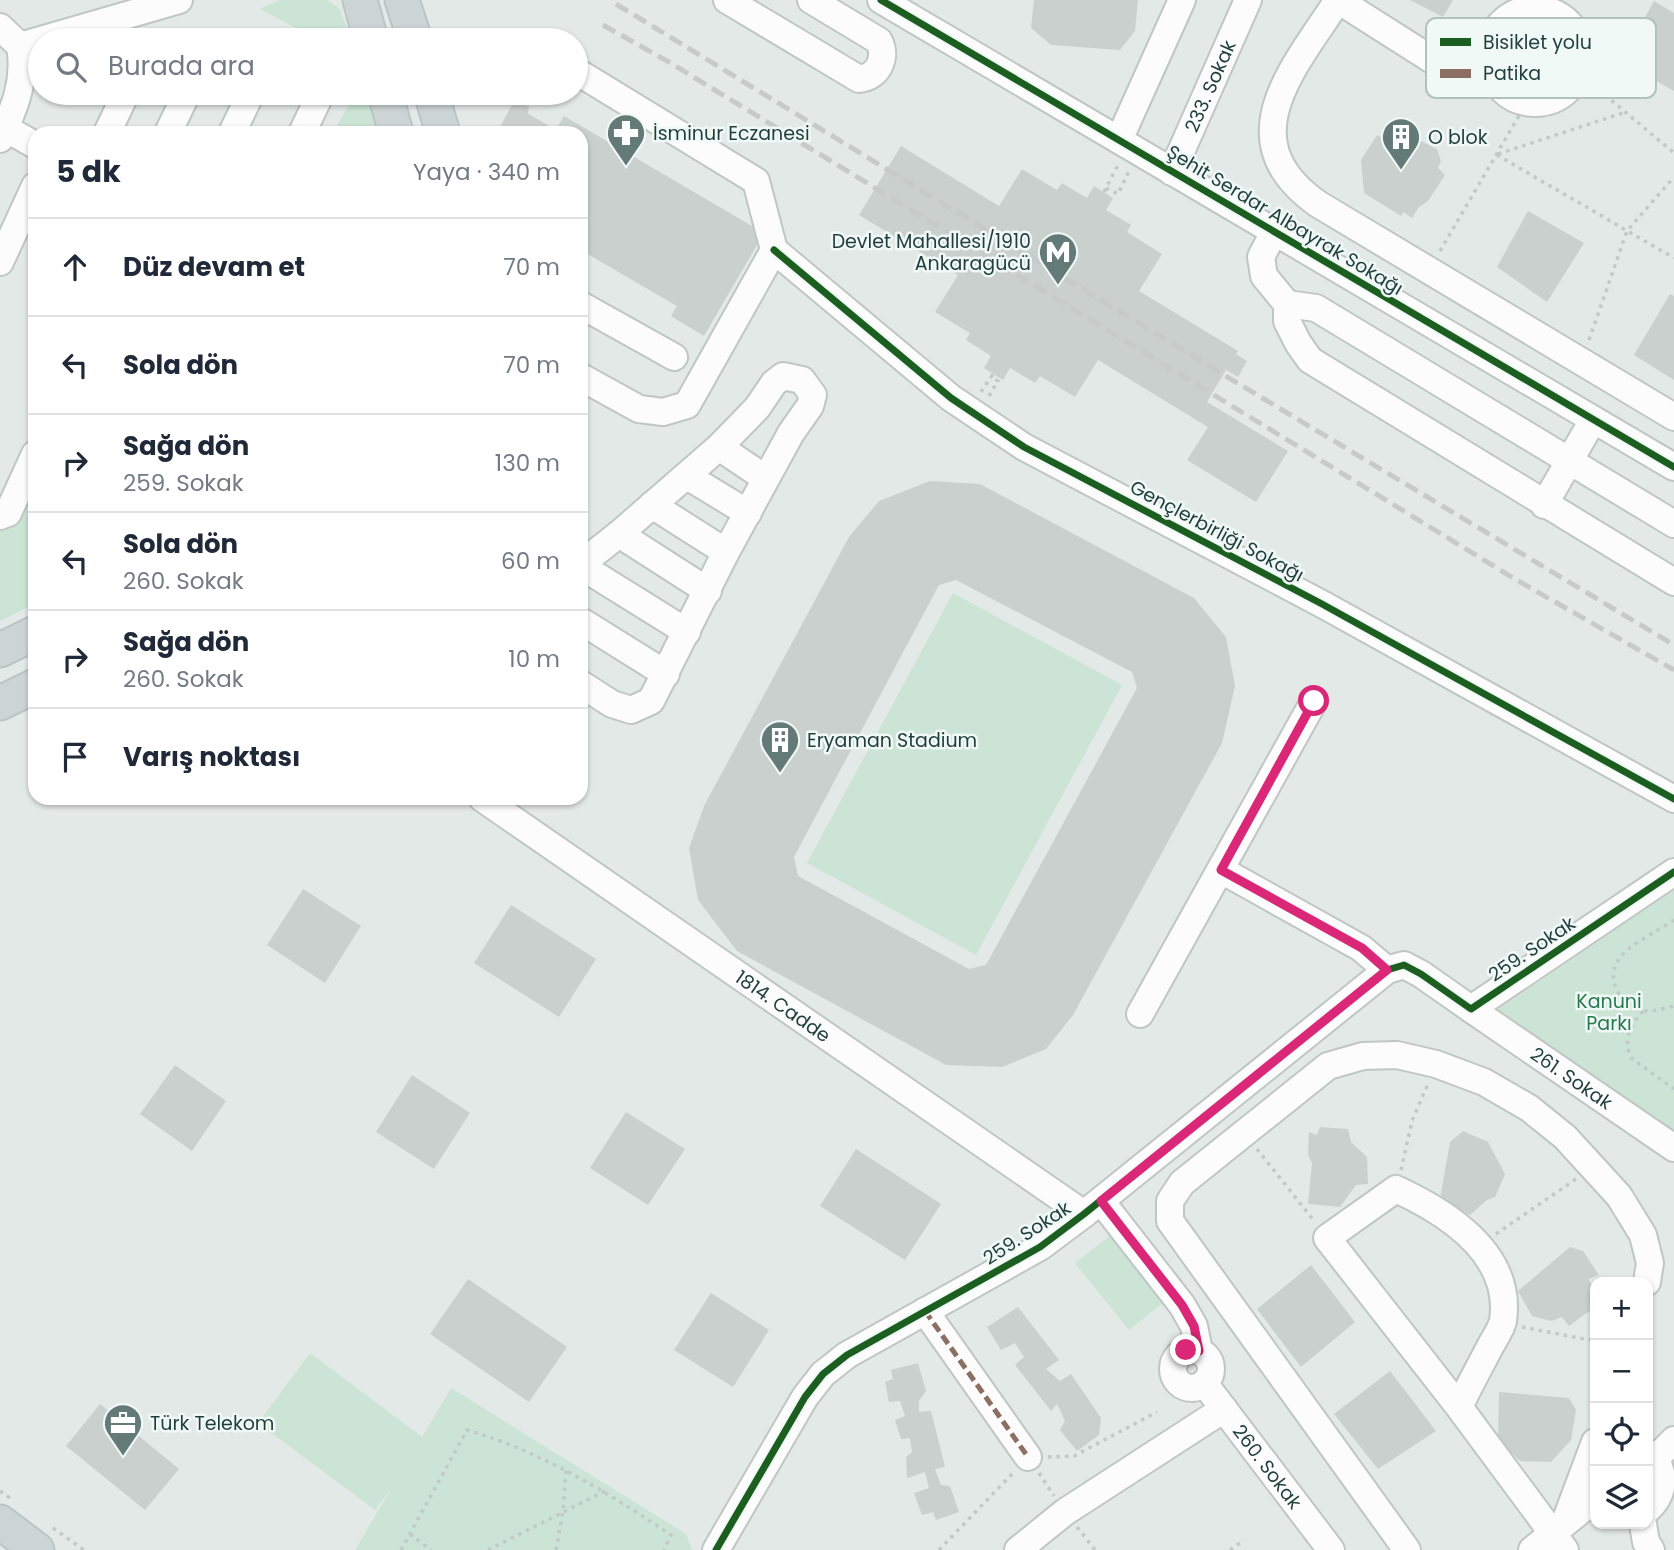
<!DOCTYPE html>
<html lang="tr">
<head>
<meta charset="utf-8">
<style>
	body { margin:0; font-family:Poppins,sans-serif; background:#f6f6f7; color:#1f2937 }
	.controls { position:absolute; right:21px; bottom:21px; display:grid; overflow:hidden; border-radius:14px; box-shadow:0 2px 5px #0004 }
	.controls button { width:63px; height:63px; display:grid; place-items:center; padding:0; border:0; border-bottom:2px solid #e0e1e3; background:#fff; color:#1f2937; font:35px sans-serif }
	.stop { position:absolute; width:21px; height:21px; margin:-16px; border:5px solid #db2777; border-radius:50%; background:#fff }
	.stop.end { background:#db2777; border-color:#fff; box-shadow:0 2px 7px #0008 }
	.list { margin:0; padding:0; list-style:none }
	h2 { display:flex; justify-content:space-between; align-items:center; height:91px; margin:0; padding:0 28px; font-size:30px }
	h2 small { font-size:23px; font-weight:400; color:#747a83 }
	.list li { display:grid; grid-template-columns:46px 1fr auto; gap:21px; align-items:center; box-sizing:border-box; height:98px; padding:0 28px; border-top:2px solid #e0e1e3 }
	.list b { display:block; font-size:26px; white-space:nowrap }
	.list p { margin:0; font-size:23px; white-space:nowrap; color:#747a83 }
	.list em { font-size:23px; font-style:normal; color:#747a83 }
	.icon { flex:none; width:38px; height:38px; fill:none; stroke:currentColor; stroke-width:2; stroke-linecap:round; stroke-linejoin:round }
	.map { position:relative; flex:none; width:1674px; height:1550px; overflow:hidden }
	.search { position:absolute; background:#fff; box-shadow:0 2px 5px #0004; left:28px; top:28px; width:560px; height:77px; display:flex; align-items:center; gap:18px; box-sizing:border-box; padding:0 24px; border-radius:38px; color:#747a83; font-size:26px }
	.panel { position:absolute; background:#fff; box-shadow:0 2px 5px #0004; left:28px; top:126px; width:560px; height:679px; border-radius:21px }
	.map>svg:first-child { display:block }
</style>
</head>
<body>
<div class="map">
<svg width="1674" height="1550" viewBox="0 0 1674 1550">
	<rect width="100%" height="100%" fill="#e3e9e7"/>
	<path fill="#cbe4d5" d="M 279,0 L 327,0 L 339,8 L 352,40 L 318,40 L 260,9 Z
		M 351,93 L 367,93 L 377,133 L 333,133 L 352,99 Z
		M 23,500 L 35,505 L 35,604 L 0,621 L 0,524 Z
		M 953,593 L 1122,685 L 976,955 L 807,863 Z
		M 1674,889 L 1674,1136 L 1496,1011 Z
		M 1110,1236 L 1164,1302 L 1129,1330 L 1075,1263 Z
		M 310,1353 L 422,1437 L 451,1388 L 686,1534 L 692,1550 L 355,1550 L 391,1489 L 375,1510 L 258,1423 Z"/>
	<path fill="#cad0ce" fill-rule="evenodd" d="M 1034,0 L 1138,0 L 1135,31 L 1120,50 L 1051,45 L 1031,28 Z
		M 1410,0 L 1453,0 L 1443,17 Z
		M 1654,1 L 1674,13 L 1674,91 L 1621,61 Z
		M 515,99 L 529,107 L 528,114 L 548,125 L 544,133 L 497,133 Z
		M 564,116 L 764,233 L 704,336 L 671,316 L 677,306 L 584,252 L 581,248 L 581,133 L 554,133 Z
		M 1390,128 L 1399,130 L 1437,149 L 1441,161 L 1438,168 L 1445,175 L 1428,201 L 1419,207 L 1412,218 L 1403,212 L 1401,216 L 1364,193 L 1361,160 L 1377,135 L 1382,138 L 1382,131 Z
		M 901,146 L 999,206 L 1022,169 L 1057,190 L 1062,183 L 1087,198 L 1094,186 L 1113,198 L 1106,210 L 1131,225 L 1127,232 L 1162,254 L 1139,291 L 1238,351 L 1236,354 L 1247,361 L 1238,377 L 1226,370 L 1207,402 L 1288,451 L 1256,502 L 1187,460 L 1208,427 L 1098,360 L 1075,397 L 1040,376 L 1035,383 L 1010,368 L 1003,380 L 984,368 L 991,356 L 966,340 L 970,333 L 935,312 L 958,275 L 859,215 Z
		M 1528,211 L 1584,243 L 1547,302 L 1497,267 Z
		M 1670,294 L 1674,296 L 1674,380 L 1634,355 Z
		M 930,481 L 980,484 L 1194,598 L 1226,637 L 1235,686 L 1222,743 L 1073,1015 L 1046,1049 L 1002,1067 L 946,1065 L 737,951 L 698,900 L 689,848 L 704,806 L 849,537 L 879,501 ZM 956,580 L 1132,672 L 1137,688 L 986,965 L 969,969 L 798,876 L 794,857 L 939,585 Z
		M 303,889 L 361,926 L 325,983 L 267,945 Z
		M 511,905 L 596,959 L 559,1017 L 474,963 Z
		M 175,1065 L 226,1101 L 192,1151 L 140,1114 Z
		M 412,1075 L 470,1113 L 434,1169 L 376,1132 Z
		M 626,1112 L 685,1149 L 648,1205 L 590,1168 Z
		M 1320,1127 L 1348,1129 L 1351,1142 L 1367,1157 L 1368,1184 L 1356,1185 L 1340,1207 L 1308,1204 L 1312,1163 L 1308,1155 L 1309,1132 L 1317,1135 Z
		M 1463,1131 L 1488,1142 L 1505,1174 L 1495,1197 L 1487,1200 L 1470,1215 L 1440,1199 L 1450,1142 Z
		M 856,1149 L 941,1204 L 905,1260 L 820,1206 Z
		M 1570,1247 L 1583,1251 L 1599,1275 L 1589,1279 L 1595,1296 L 1592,1309 L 1569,1326 L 1562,1317 L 1551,1321 L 1532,1316 L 1518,1291 Z
		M 1311,1265 L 1355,1322 L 1301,1367 L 1257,1309 Z
		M 468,1279 L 567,1347 L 529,1402 L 430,1334 Z
		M 711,1293 L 769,1330 L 733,1387 L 674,1350 Z
		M 1018,1307 L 1059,1360 L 1046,1369 L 1060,1381 L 1071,1374 L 1101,1418 L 1099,1435 L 1077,1451 L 1060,1430 L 1065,1421 L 1057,1404 L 1051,1411 L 1015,1365 L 1024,1357 L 1015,1343 L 1001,1350 L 987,1327 Z
		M 918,1363 L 926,1391 L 919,1401 L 919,1412 L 931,1411 L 945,1467 L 935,1469 L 941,1485 L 950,1486 L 959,1512 L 936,1520 L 933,1512 L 922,1515 L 914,1493 L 929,1488 L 925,1472 L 907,1478 L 906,1457 L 912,1452 L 910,1438 L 901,1439 L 895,1420 L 905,1416 L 900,1401 L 889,1402 L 885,1382 L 893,1379 L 891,1370 Z
		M 1390,1371 L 1436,1431 L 1378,1469 L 1334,1414 Z
		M 1499,1392 L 1569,1398 L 1576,1410 L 1571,1440 L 1551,1462 L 1520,1461 L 1498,1440 Z
		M 100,1404 L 179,1469 L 145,1510 L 66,1446 Z"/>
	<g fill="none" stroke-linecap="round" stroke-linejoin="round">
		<g stroke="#c0c6c4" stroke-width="30">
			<g id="minor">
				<path d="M 727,0 L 859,79 C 879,77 887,57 879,41 L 811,0"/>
				<path d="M 881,0 L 1674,467"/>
				<circle cx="1535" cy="56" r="47"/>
				<path d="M 0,27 L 20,46"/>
				<path d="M 576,71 L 756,181 L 774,250 L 687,405 L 663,412 L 639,409 L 581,377"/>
				<path d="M 1492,73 L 1445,68 L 1338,0 C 1294,68 1227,140 1318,204 L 1674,417"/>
				<path d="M 5,128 L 35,145"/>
				<path d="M 107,133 L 126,93"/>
				<path d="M 168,133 L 187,93"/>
				<path d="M 232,133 L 251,93"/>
				<path d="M 302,133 L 321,93"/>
				<path d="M 0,139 C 15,107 26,81 20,46 L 179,0"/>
				<path d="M 1119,140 L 1182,0"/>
				<path id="s1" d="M 1172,172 L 1248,0"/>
				<path d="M 1274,232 L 1261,257 L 1264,276 L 1287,304 L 1287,321 L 1298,343 L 1310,360 L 1674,582"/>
				<path d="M 774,250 L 951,398 L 1024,447 L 1322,604 L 1674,799"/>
				<path d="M 0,262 L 35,186"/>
				<path d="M 1287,304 L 1316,308 L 1674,524"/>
				<path d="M 581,305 L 674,357"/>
				<path d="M 719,447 L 765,478"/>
				<path d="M 687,476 L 748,513"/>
				<path d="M 652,505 L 726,552"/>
				<path d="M 1544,505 L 1593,420"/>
				<path d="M 0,516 L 8,513 L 35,454"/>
				<path d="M 619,534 L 708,591"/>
				<path d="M 581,564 L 619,534 L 719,447 L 757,408 L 774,383 L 783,376 L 802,380 L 813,395 L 810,406 L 791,433 L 726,552 L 651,701 L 631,710 L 612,704 L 581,684"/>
				<path d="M 581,566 L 687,632"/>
				<path d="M 581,621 L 666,674"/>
				<path id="s2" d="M 482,798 L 1084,1214"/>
				<path d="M 1221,870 L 1361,948 L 1387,970"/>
				<path id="s3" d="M 1471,1009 L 1674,1148"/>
				<path d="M 1140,1014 L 1314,701"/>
				<path d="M 1101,1201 L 1182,1305 L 1194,1326 L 1199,1351"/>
				<path d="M 925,1311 L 1028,1457"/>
				<circle cx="1192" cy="1369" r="19"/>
				<path id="s4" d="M 1204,1383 L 1331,1550"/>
				<path d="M 1459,1407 C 1469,1386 1480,1366 1491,1345 C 1495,1338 1501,1329 1503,1321 C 1513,1254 1448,1213 1396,1189 L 1327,1238 L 1459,1407 L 1565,1550"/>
				<path d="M 1648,1453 C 1667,1469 1666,1492 1648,1509"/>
				<path d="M 1655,1459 L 1674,1440"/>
				<path d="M 1565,1522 L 1595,1442"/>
				<path d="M 1643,1524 L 1646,1542 L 1651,1550"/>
				<path d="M 716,1550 L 805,1397 L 823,1374 L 847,1355 L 1040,1247 L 1084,1214 L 1387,970 L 1404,965 L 1421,974 L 1471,1009 L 1674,872"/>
				<path d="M 1018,1550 L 1065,1512 L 1224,1409"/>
				<path d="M 1407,1550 L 1170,1221 L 1170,1201 L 1182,1183 L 1328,1066 L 1363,1056 L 1397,1055 L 1436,1064 L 1484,1082 L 1529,1108 L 1565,1137 L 1619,1196 L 1643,1235 L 1650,1263 L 1647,1282"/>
				<path d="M 1532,1550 L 1595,1499"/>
			</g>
		</g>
		<g stroke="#bbc5c3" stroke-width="37">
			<path id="major" d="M 360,0 L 371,40
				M 402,0 L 415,40
				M 385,93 L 396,133
				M 431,93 L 443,133
				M 0,650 L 35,633
				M 0,703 L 35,686
				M 0,1522 L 37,1550"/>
		</g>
		<path stroke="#c0cac7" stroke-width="3.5" stroke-dasharray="3.5 5" stroke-linecap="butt" d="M 1579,73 L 1674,153
			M 1498,154 L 1626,112
			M 1497,155 L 1674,258
			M 1106,188 L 1118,194 L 1130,169
			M 1104,192 L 1119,163
			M 1440,251 L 1527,102
			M 1589,340 L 1627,231 L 1674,177
			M 981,392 L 991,377
			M 989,396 L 998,381 L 991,377 L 993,374
			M 1674,920 C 1659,930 1635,942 1623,954 C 1603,975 1617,1003 1641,1010 C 1650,1013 1665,1008 1674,1006
			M 1643,1011 C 1630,1026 1623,1039 1631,1058 L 1674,1089
			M 1257,1149 L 1315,1222
			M 1401,1170 L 1412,1121 L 1428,1084
			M 1496,1234 L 1576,1179
			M 1522,1327 L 1595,1341
			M 1048,1457 L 1074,1456 L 1157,1412
			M 1039,1473 L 1054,1496
			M 0,1491 L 10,1498
			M 1077,1527 L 1095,1550
			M 53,1528 L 84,1550
			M 410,1534 L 431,1550
			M 401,1550 L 467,1430 C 542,1452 607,1492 671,1535 L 664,1550
			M 488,1550 L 605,1491
			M 556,1550 L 563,1511 L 566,1470
			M 939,1550 L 1013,1473
			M 1230,1550 L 1244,1540"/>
		<use href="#minor" stroke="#fbfcfb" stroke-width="26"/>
		<use href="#major" stroke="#cdd5d4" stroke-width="33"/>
		<path stroke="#c6cbca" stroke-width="5" stroke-dasharray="14 7" stroke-linecap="butt" d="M 616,4 L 1239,384 L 1674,645
			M 603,25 L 669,62 L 1515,579 L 1674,670"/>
		<path stroke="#8d6e63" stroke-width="5" stroke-dasharray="10 5" stroke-linecap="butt" d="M 925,1311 L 1028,1457"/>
		<g stroke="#f1f9f6" stroke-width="11">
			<path id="cycleway" d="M 881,0 L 1674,467
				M 774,250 L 951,398 L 1024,447 L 1322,604 L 1674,799
				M 716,1550 L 805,1397 L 823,1374 L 847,1355 L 1040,1247 L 1084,1214 L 1387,970 L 1404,965 L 1421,974 L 1471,1009 L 1674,872"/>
		</g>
		<use href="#cycleway" stroke="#1b5e20" stroke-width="7"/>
	</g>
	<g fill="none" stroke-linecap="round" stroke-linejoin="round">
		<path stroke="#db2777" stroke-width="9" d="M 1186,1350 L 1199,1351 L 1194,1326 L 1182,1305 L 1101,1201 L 1387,970 L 1362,948 L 1221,870 L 1314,701"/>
	</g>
	<defs>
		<g id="pharmacy-pin" transform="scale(2.0125)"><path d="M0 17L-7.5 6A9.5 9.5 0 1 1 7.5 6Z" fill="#647a76" stroke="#f1f9f6"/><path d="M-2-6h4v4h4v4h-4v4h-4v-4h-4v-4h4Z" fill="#fff"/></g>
		<g id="building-pin" transform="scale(2.0125)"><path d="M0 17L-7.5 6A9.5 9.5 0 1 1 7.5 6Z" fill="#647a76" stroke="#f1f9f6"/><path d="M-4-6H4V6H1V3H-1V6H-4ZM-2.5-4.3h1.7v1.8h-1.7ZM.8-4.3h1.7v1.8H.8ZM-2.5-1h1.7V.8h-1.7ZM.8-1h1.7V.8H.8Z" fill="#fff"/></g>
		<g id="metro-pin" transform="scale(2.0125)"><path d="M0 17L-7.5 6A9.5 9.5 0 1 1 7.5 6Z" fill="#647a76" stroke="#f1f9f6"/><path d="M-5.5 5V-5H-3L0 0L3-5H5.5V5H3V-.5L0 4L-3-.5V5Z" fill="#fff"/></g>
		<g id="office-pin" transform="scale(2.0125)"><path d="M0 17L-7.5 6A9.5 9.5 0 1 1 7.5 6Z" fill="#647a76" stroke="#f1f9f6"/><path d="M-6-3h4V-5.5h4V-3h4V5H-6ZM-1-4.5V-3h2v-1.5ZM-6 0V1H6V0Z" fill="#fff"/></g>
	</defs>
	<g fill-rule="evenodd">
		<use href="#pharmacy-pin" x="626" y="133"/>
		<use href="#building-pin" x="1401" y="137"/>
		<use href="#metro-pin" x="1058" y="252"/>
		<use href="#building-pin" x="780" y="740"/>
		<use href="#office-pin" x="123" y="1423"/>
	</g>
	<g text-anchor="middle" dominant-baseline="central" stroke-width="5" stroke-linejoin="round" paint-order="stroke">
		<g font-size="19" fill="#1f3e39" stroke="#f1f9f6">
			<text stroke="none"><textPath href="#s1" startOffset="94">233. Sokak</textPath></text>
			<text transform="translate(1285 220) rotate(31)">Şehit Serdar Albayrak Sokağı</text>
			<text transform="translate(1217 531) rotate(28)">Gençlerbirliği Sokağı</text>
			<text transform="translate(1532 949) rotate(-34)">259. Sokak</text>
			<text stroke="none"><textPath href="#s2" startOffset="366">1814. Cadde</textPath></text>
			<text stroke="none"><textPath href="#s3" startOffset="122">261. Sokak</textPath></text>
			<text transform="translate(1027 1233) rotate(-33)">259. Sokak</text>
			<text stroke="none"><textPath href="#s4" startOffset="105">260. Sokak</textPath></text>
		</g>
		<g font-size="19" fill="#1f3e39" stroke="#f1f9f6" text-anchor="start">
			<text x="653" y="133">İsminur Eczanesi</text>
			<text x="1428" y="137">O blok</text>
			<text x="1031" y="241" text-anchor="end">Devlet Mahallesi/1910<tspan x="1031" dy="22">Ankaragücü</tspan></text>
			<text x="807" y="740">Eryaman Stadium</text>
			<text x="150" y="1423">Türk Telekom</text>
		</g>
		<g font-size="19" fill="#26784e" stroke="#f1f9f6">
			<text x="1609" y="1001">Kanuni<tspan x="1609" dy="22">Parkı</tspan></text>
		</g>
	</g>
	<rect x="1426" y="18" width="230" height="80" rx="10" fill="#f1f9f6" stroke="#b2c1bd" stroke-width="2"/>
	<rect x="1440" y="38" width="31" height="8" fill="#1b5e20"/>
	<rect x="1440" y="69" width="31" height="9" fill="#8d6e63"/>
	<g font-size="19" fill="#1f3e39">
		<text x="1483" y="49">Bisiklet yolu</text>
		<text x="1483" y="80">Patika</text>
	</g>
</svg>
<div class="controls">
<button>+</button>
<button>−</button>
<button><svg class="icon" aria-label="locate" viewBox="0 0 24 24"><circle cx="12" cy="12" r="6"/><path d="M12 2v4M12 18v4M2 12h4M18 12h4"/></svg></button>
<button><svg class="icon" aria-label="layers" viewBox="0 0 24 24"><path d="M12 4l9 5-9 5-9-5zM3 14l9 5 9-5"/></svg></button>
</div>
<div class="stop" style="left:1314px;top:701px"></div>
<div class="stop end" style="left:1186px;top:1350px"></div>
<div class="search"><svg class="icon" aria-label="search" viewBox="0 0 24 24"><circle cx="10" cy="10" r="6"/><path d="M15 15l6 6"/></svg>Burada ara</div>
<section class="panel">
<h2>5 dk<small>Yaya · 340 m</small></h2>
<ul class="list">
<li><svg class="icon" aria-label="ahead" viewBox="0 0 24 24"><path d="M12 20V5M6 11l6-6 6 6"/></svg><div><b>Düz devam et</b></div><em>70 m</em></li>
<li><svg class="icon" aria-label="left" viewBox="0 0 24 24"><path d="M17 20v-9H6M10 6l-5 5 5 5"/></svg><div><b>Sola dön</b></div><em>70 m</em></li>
<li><svg class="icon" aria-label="right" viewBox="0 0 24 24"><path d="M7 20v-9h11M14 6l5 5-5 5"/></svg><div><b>Sağa dön</b><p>259. Sokak</p></div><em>130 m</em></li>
<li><svg class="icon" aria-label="left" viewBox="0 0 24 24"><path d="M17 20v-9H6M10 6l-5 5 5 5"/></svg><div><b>Sola dön</b><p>260. Sokak</p></div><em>60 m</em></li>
<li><svg class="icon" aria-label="right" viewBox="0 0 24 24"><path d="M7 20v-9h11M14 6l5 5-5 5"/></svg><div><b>Sağa dön</b><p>260. Sokak</p></div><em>10 m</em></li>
<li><svg class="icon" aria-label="arrive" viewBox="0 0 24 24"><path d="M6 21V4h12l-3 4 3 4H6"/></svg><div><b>Varış noktası</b></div></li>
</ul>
</section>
</div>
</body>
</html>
